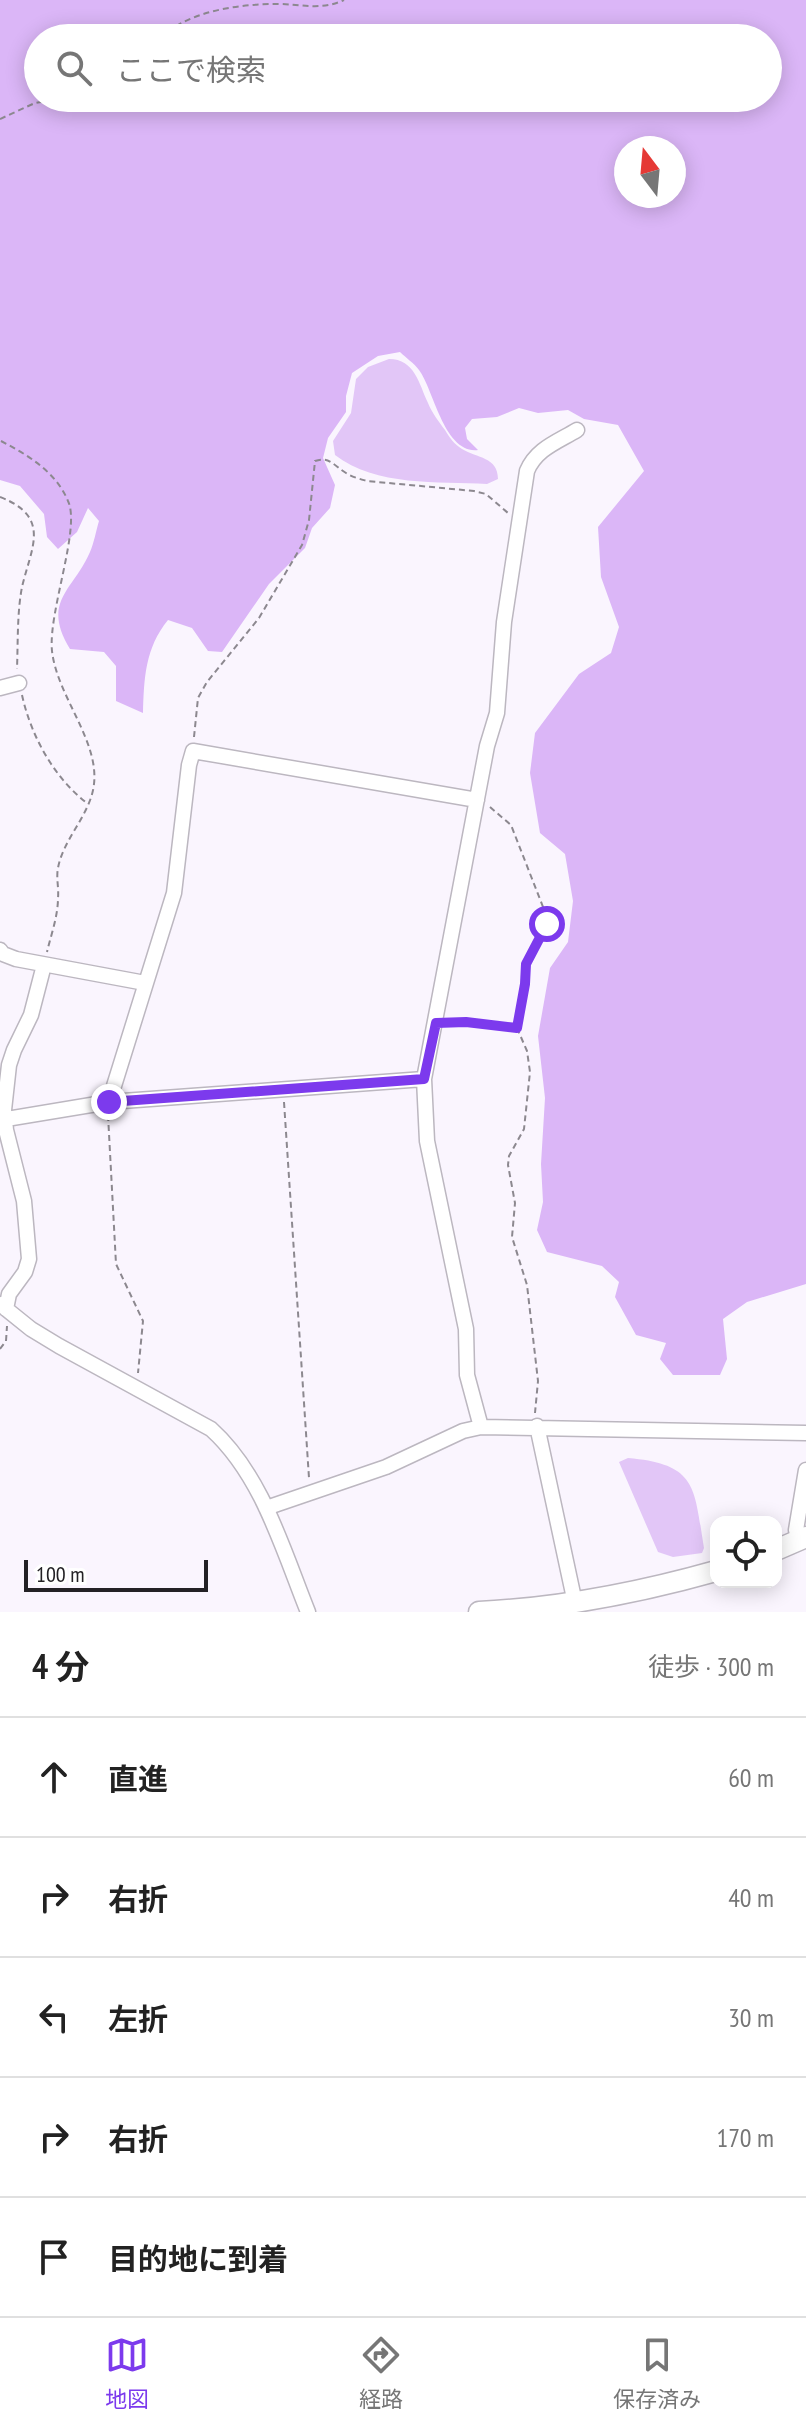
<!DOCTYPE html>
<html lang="ja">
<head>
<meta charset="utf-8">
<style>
	body { margin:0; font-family:"PT Sans Narrow","Noto Sans JP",sans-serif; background:#f2f2f2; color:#222 }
	.controls { position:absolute; right:24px; bottom:24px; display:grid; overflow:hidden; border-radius:16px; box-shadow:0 4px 20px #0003 }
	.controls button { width:72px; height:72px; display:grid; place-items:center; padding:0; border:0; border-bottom:2px solid #e0e0e0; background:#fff; color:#222; font:40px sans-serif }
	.compass { position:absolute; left:614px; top:136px; width:72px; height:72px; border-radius:50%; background:#fff; box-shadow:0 4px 20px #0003; rotate:344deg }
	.scale { position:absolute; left:24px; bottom:20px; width:184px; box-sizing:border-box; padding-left:8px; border:4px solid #232125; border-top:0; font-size:22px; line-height:28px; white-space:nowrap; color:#232125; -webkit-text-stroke:6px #fff; paint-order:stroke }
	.stop { position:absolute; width:24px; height:24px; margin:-18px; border:6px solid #7c3aed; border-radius:50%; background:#fff }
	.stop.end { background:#7c3aed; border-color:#fff; box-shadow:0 2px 8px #0008 }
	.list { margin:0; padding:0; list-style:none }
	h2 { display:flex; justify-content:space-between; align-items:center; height:104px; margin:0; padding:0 32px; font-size:34px }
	h2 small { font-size:26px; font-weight:400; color:#767676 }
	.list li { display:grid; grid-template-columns:52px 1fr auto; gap:24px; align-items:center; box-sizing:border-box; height:120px; padding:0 32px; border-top:2px solid #e0e0e0 }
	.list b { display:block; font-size:30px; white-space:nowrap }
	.list em { font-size:26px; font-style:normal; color:#767676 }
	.icon { flex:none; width:44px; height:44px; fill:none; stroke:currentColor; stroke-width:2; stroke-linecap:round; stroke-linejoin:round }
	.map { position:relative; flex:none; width:806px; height:1612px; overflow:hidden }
	.search { position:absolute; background:#fff; box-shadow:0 4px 20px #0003; left:24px; right:24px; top:24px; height:88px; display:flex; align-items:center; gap:20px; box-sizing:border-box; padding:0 28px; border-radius:44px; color:#767676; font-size:30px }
	.sheet { height:704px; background:#fff }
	nav { display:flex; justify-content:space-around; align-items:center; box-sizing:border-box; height:112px; border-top:2px solid #e0e0e0; background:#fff; font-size:22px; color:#767676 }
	nav a { display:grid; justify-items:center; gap:4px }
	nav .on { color:#7c3aed }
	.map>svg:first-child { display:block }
</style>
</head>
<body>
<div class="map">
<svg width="806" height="1612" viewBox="0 0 806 1612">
	<rect width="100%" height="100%" fill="#faf5fe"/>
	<path fill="#dbb6f7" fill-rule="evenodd" d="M 0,0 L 806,0 L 806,1284 L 747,1302 L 723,1319 L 727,1359 L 720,1375 L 673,1375 L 660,1359 L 666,1343 L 636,1335 L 615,1297 L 619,1282 L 602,1266 L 547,1252 L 537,1230 L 543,1202 L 541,1164 L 545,1098 L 538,1036 L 550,968 L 568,942 L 573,901 L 565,854 L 540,833 L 530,773 L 535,733 L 579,674 L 611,653 L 619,627 L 601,577 L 598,527 L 644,471 L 618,425 L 584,419 L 568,410 L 538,413 L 519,408 L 497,417 L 472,419 L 465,428 L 467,439 L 478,450 C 444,454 434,390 419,370 C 414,363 406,358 400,352 L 378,356 L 352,373 L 346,396 L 346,412 L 328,438 L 323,458 L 335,485 L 330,508 L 312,528 L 305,548 L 269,584 L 222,652 L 208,651 L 192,628 L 168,620 C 145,648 144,679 143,713 L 116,701 L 116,666 L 104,652 L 70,649 C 41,601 73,591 90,552 C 94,543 96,531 99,521 L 88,508 L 77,532 L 58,549 L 47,537 L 44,514 L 20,486 L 0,480 ZM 38,38 L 768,38 L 768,98 L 38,98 ZM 626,148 L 674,148 L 674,196 L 626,196 Z"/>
	<path fill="#e2c6f7" d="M 389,359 C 415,359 419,384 428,403 C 432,413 439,422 445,430 C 450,438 454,444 462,449 C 477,458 498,457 498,479 L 487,484 C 438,481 376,487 335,455 L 333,441 L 351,413 L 356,379 L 368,367 Z
		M 628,1458 C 698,1464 694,1488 704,1548 L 702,1553 L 673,1557 L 658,1552 L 619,1462 Z"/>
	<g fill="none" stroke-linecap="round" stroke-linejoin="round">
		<g stroke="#bcb7c0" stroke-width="17">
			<path id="minor" d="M 0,688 L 19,683
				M 0,950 L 3,954 L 16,959 L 145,983
				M 109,1102 L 174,893 L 189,765 L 193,751 L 477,800
				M 0,1120 L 109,1102 L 424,1079
				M 0,1304 L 31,1329 L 59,1346 L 211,1429 C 262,1475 283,1550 308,1612
				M 6,1309 L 9,1294 L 25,1272 L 29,1259 L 24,1201 L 6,1130 L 4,1110 L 9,1065 L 14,1050 L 31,1015 L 44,965
				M 537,1426 L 575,1603
				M 481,1427 L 467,1375 L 466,1329 L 427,1141 L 424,1079 L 487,746 L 497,713 L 504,622 L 527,471 C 536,449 557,442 577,430
				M 266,1508 L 386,1467 L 463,1431 L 481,1427 L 806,1433
				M 799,1541 L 796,1530 L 806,1470"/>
		</g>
		<g stroke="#bcb7c0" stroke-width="23">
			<path id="secondary" d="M 776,1550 L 806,1537
				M 479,1612 C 560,1608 638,1593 716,1571"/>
		</g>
		<path stroke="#8c888f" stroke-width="2" stroke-dasharray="6 4" stroke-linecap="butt" d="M 160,38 C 189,11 238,4 277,4 C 302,4 320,11 344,0
			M 0,119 L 35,103 L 67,98
			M 1,441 C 28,455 56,472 68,501 C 81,528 48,612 52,651 C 57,696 99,740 94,784 C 91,814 63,839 58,868 C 56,878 59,888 58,898 C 58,916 51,935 47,952
			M 0,497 C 52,517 31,548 22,587 C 17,613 18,643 17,669
			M 22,695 C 31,736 54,778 88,804
			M 194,737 L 198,698 L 207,682 L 259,618 L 302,545 L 309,520 L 315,461 C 330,456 334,466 346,473 C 352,477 360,479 367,481 L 474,491 L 486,494 L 508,513
			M 490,807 L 511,825 L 545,912 L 547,924 L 526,964 L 525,984 L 517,1027
			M 447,1023 L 517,1028 L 527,1051 L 530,1072 L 524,1129 L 509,1156 L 508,1165 L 515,1203 L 512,1237 L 527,1285 L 538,1381 L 535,1413
			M 284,1102 L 309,1478
			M 108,1115 L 116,1264 L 143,1321 L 138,1373
			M 0,1349 L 6,1341 L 7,1326"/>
		<use href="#minor" stroke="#fff" stroke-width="14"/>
		<use href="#secondary" stroke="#fff" stroke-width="20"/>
	</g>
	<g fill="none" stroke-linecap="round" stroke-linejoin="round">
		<path stroke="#7c3aed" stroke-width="10" d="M 109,1102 L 424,1079 L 436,1023 L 466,1022 L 517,1028 L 525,984 L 526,964 L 547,924"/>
	</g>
</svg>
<div class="controls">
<button><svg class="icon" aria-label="locate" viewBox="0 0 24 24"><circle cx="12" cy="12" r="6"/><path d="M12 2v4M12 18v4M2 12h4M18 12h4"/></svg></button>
</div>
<svg class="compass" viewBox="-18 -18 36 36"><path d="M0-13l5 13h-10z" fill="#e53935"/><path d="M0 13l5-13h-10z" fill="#767676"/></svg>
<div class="scale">100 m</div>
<div class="stop" style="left:547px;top:924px"></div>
<div class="stop end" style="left:109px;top:1102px"></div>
<div class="search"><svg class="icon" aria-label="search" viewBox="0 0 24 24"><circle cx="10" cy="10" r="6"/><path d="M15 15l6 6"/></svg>ここで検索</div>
</div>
<section class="sheet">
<h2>4 分<small>徒歩 · 300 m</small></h2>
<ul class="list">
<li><svg class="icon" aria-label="ahead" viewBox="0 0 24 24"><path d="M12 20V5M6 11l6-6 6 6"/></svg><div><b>直進</b></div><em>60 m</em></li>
<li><svg class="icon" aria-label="right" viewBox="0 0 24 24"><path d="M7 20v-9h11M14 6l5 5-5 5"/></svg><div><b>右折</b></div><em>40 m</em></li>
<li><svg class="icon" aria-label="left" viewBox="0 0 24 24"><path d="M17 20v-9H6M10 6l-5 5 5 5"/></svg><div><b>左折</b></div><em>30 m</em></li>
<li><svg class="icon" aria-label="right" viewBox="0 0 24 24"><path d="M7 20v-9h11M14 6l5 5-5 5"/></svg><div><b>右折</b></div><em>170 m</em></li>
<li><svg class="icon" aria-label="arrive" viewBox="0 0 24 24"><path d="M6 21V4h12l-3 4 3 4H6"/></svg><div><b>目的地に到着</b></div></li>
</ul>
</section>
<nav>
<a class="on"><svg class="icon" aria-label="map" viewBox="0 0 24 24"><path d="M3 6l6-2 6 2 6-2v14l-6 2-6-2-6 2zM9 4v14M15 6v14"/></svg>地図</a>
<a><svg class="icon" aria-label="directions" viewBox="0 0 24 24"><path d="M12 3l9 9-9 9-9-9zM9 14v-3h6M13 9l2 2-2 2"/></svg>経路</a>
<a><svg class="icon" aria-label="saved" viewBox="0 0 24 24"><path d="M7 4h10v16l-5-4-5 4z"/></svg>保存済み</a>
</nav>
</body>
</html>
